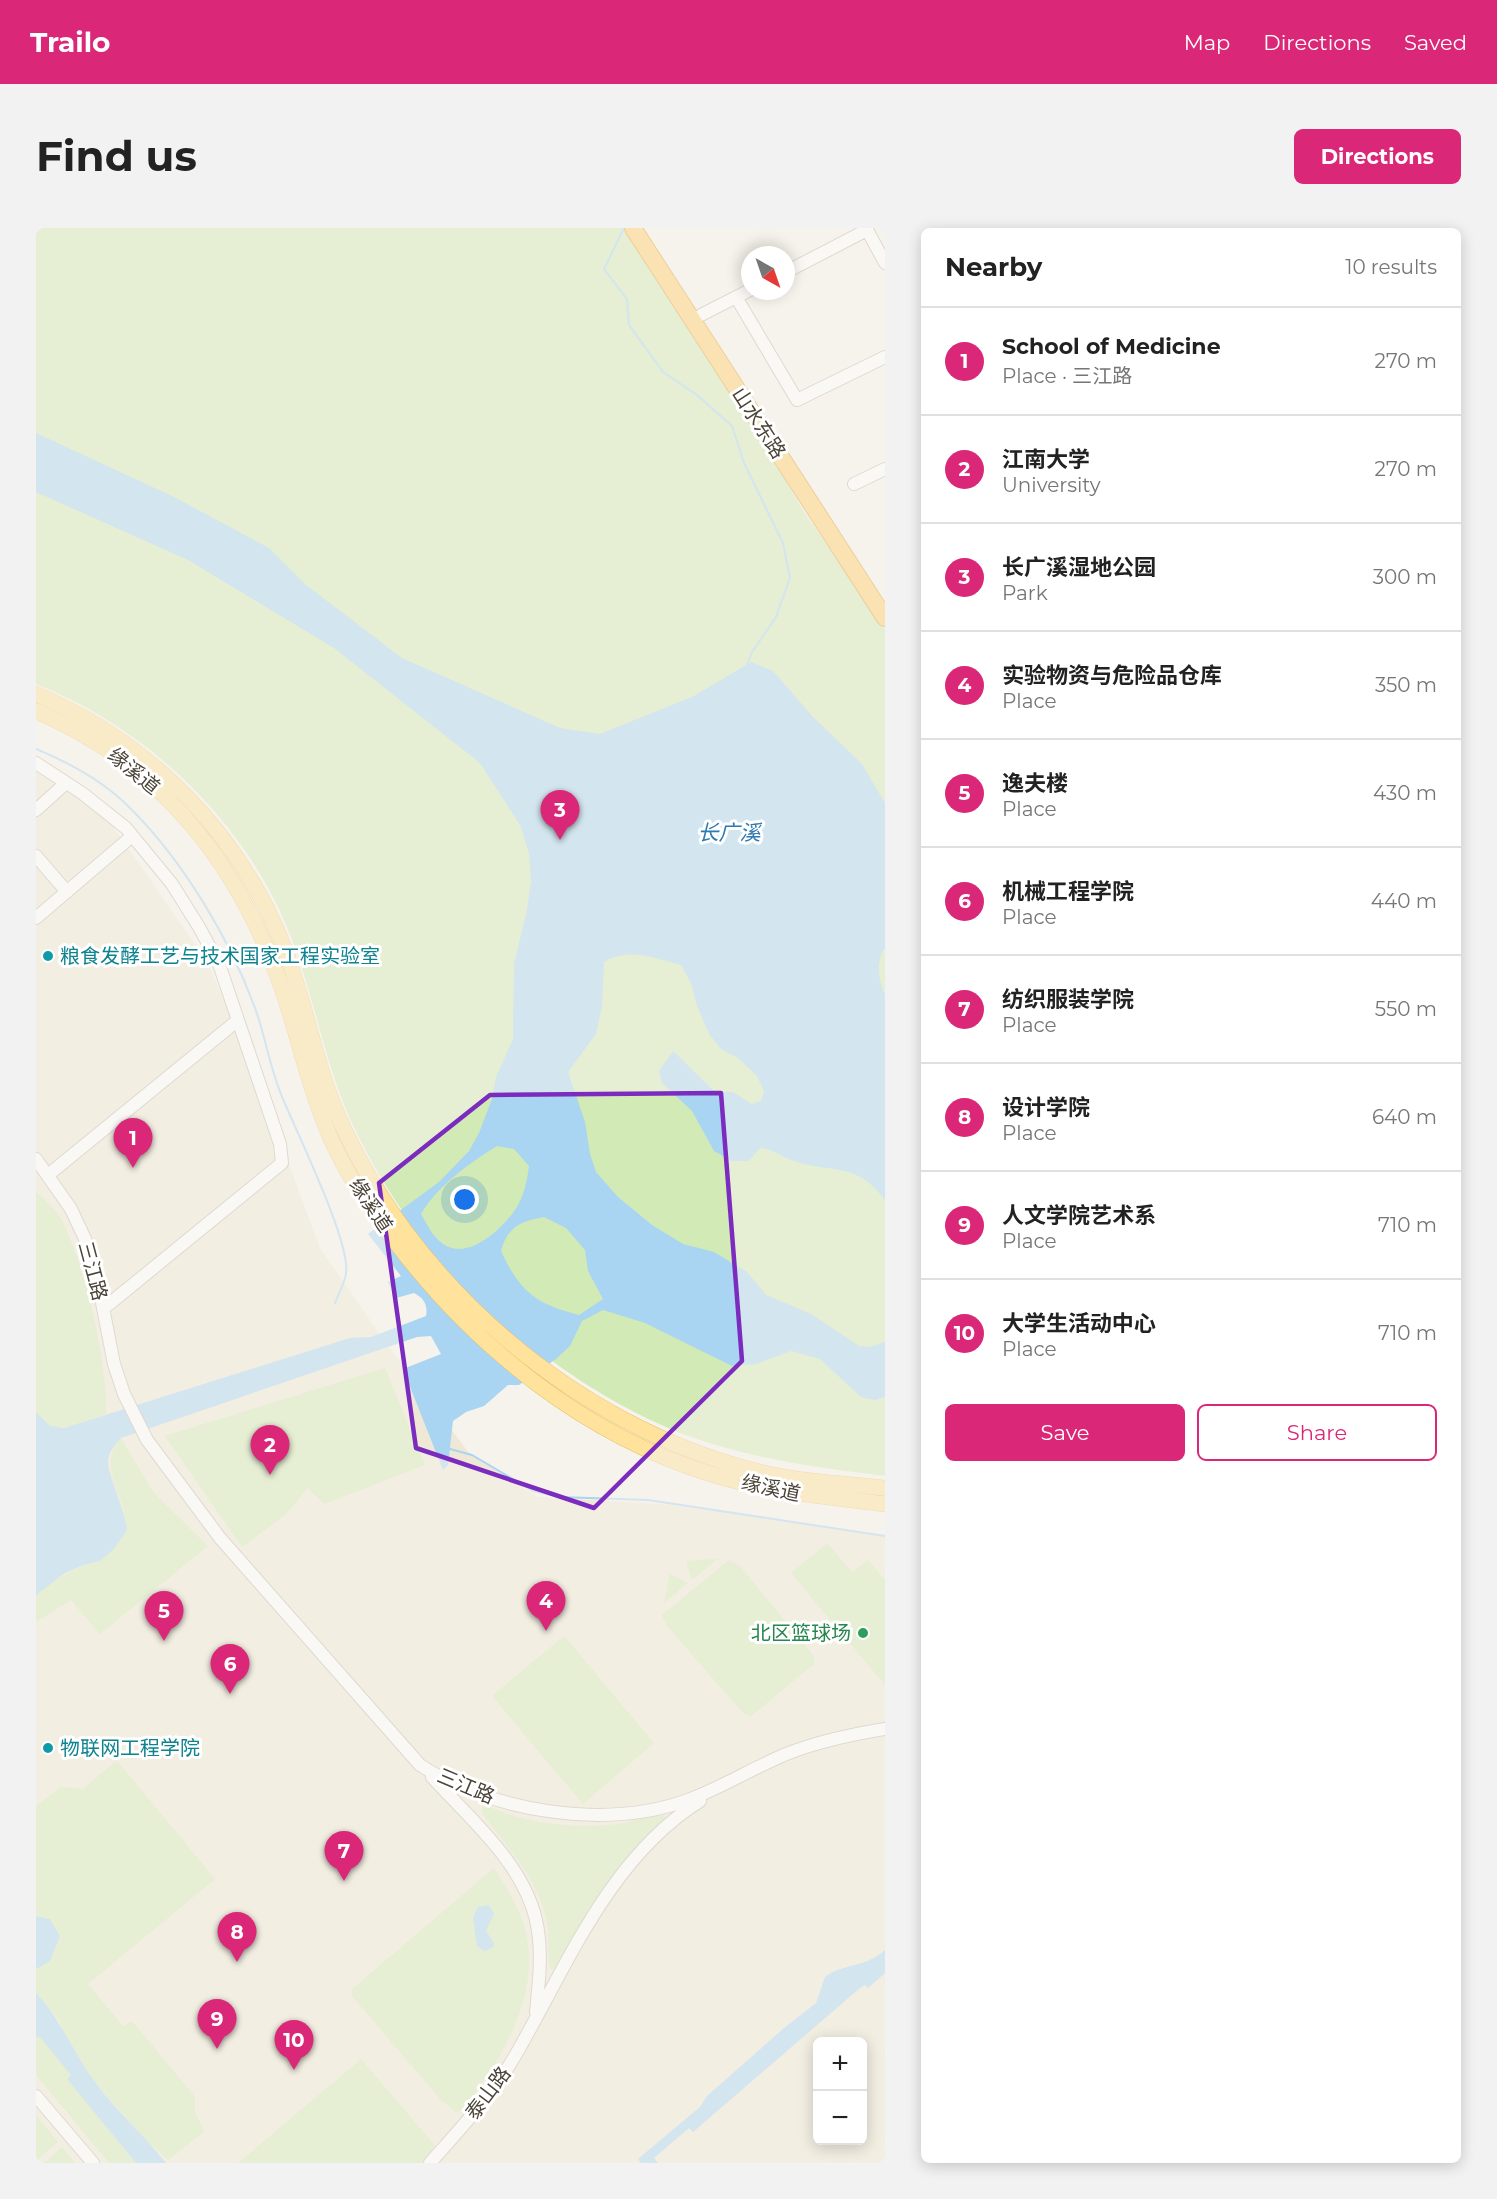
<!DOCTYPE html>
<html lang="en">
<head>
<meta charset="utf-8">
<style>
	body { margin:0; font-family:Montserrat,"Noto Sans SC",sans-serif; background:#f2f2f2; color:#222 }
	.controls { position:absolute; right:18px; bottom:18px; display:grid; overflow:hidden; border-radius:9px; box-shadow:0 3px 15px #0003 }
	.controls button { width:54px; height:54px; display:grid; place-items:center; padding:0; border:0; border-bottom:2px solid #e0e0e0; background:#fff; color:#222; font:30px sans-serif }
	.compass { position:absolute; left:705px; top:18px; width:54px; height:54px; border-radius:50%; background:#fff; box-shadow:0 3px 15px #0003; rotate:140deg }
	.you { position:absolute; left:429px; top:972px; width:21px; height:21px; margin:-15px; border:4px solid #fff; border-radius:50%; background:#1a73e8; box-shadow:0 0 0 9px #1a73e833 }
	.badge { display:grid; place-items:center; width:39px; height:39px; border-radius:50%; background:#db2777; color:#fff; font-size:20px; font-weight:700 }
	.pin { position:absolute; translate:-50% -50px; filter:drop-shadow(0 2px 3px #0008) }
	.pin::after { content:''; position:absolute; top:32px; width:21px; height:18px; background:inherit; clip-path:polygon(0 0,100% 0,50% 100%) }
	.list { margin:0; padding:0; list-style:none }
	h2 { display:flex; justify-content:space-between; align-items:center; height:78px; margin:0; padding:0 24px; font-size:26px }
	h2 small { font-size:20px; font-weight:400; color:#767676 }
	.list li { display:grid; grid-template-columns:39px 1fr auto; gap:18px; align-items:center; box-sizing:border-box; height:108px; padding:0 24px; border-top:2px solid #e0e0e0 }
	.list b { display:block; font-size:22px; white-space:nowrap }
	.list p { margin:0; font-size:20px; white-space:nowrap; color:#767676 }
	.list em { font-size:20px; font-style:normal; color:#767676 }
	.actions { display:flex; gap:12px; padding:18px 24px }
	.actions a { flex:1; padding:14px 0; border:2px solid #db2777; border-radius:9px; text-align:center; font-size:21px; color:#db2777 }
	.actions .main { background:#db2777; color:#fff }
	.map { position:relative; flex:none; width:849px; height:1935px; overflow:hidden; border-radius:9px }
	header { display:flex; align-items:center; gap:36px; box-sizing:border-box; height:84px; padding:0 30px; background:#db2777; color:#fff }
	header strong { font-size:28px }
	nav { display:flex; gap:33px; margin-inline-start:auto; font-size:21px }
	.intro { display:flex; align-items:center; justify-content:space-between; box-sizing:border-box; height:144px; padding:0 36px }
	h1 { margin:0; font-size:42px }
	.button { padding:15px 27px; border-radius:9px; background:#db2777; color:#fff; font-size:21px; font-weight:700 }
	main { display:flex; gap:36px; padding:0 36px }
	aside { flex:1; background:#fff; border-radius:9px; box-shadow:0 3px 15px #0003 }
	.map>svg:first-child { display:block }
</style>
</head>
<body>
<header>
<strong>Trailo</strong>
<nav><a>Map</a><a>Directions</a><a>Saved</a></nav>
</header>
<div class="intro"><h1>Find us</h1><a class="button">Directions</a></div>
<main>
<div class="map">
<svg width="849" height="1935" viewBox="0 0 849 1935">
	<rect width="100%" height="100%" fill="#f6f3ec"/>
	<path fill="#efe8d6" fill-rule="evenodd" d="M 0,538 L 60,574 L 170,732 L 207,814 L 284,1020 L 347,1111 L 433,1225 L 502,1269 L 625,1276 L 849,1307 L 849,1935 L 0,1935 ZM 782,1814 L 826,1814 L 826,1912 L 782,1912 Z"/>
	<path fill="#d2eab5" d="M 0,0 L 590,0 L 729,217 L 768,284 L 849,401 L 849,1248 C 783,1240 718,1231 655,1209 C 608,1192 559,1164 519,1135 C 497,1119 478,1098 459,1080 C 441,1064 422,1047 404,1030 C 368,992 332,932 311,884 C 284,819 274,747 244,683 C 196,581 104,497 0,456 Z
		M 0,963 C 8,972 22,983 27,994 C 50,1044 71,1131 70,1186 C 49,1193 12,1213 0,1184 Z
		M 349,1140 L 389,1237 L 288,1276 L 272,1260 L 250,1286 L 206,1319 L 129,1208 Z
		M 85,1210 L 117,1264 L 172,1318 L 64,1406 L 35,1372 L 0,1394 L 0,1367 C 19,1351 40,1338 64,1333 L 88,1283 C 80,1258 64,1232 85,1210 Z
		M 791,1315 L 816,1344 L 832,1332 L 849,1352 L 849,1457 L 755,1345 Z
		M 681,1331 L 656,1352 L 650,1333 Z
		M 693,1332 L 704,1338 L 777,1427 L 779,1435 L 715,1488 L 707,1485 L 631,1398 L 626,1387 Z
		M 634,1346 L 652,1355 L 628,1375 Z
		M 528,1408 L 618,1515 L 547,1576 L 456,1468 Z
		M 79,1534 L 83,1535 L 179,1651 L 52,1756 L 87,1798 L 96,1793 L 159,1869 L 159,1884 L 168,1904 L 132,1932 L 109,1912 L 59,1855 L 36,1821 L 22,1791 L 0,1765 L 0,1741 L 14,1732 L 24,1708 L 14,1691 L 0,1688 L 0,1578 L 25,1559 L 47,1561 Z
		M 452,1578 C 491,1597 546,1602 588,1595 C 601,1593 617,1585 629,1588 L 628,1593 C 580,1638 551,1684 520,1742 L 514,1741 C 511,1724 514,1706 510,1689 C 500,1648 470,1618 446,1585 L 446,1579 Z
		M 458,1640 C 470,1658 481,1677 488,1697 C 504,1747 480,1806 452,1846 C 443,1859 434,1875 421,1885 L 406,1873 L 316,1768 L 315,1762 Z
		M 3,1808 L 36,1847 L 32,1851 L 100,1935 L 73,1935 L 0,1847 L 0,1810 Z
		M 325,1831 L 402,1921 L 389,1935 L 202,1935 Z
		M 0,1887 L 22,1914 L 0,1933 Z
		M 26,1919 L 39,1935 L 8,1935 Z"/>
	<path fill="#a9d4f2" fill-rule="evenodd" d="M 0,205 L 138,269 L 233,320 L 270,357 L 366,430 L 524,500 L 564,506 L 658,468 L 715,434 L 737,443 L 776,488 L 826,536 L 849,575 L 849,720 C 840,731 842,754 849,766 L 849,972 C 820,933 798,946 758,933 C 746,929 738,921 724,920 L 713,933 L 696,933 L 678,923 L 656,883 L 626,855 L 623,843 L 637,823 L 679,864 L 697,864 L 716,876 L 725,873 L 728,863 L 721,848 L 702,830 L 685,821 L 673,806 L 660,775 L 656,757 L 645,737 C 618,730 593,719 568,734 L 566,777 L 560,806 L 532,844 L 549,894 L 554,926 L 560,944 L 582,969 L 616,997 L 647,1016 L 678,1024 L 711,1044 L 730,1067 L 775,1086 L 823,1118 L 834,1119 L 849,1114 L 849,1169 L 839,1172 L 825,1169 L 784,1131 L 755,1123 L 720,1136 L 696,1138 L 609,1095 L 567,1082 L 546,1093 L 534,1118 L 520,1131 L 483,1157 L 472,1157 L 448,1178 L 430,1184 L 417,1193 L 412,1237 L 407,1242 L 367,1141 L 405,1126 L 395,1108 L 381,1109 L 85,1210 C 79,1217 72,1224 72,1234 C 74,1253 88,1279 91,1302 L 78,1321 L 64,1333 L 48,1337 L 29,1345 L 0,1367 L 0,1184 L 14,1198 L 28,1200 L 314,1110 L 335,1109 L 390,1088 C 392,1077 388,1070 378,1065 L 360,1070 L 352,1054 L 365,1048 L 332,1006 L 403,954 L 433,923 L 443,905 L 456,871 L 460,849 L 477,811 L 478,736 L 491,682 L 495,653 L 493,625 L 484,597 L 444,535 L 298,420 L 152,332 L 0,264 ZM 461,918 L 478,921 L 493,938 C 491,953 488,969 479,982 C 465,1002 432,1033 407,1016 C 396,1008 391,996 385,986 C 402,957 434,935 461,918 ZM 508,989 L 530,1000 L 549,1022 L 552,1043 L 567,1071 L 543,1087 C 500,1076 484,1064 465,1023 C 471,999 485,993 508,989 Z
		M 453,1677 L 458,1686 L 450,1703 L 458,1715 L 457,1719 L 449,1723 L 441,1718 L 437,1690 L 442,1679 Z
		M 0,1688 L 14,1691 L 24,1708 L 14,1733 L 0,1741 Z
		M 849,1722 L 849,1745 L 832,1760 L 829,1757 L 824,1760 L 657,1904 L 653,1900 L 618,1930 L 622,1935 L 605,1935 L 602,1931 L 664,1879 L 671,1868 L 748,1800 L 780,1775 L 789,1749 C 807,1735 830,1740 849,1722 Z
		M 0,1765 C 25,1791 37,1825 59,1854 C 80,1883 108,1907 130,1935 L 100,1935 L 31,1851 L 35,1847 L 3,1808 L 0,1810 Z"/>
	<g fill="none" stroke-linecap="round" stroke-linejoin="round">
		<path stroke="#a9d4f2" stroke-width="2" d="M 588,0 L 568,41 L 591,71 L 593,97 L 627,144 L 661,167 L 696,198 L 708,235 L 747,315 L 754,350 L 740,389 L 716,424 L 711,437
			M 0,521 C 34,535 70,555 95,581 C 147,633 194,711 219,780 C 230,810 234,842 247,871 C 261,905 315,1015 310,1045 C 309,1055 302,1066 299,1075
			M 414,1221 L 436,1227 L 497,1263 L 523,1269 L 612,1272 L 849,1308"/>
		<g stroke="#c2bbae" stroke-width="14">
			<path id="minor" d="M 830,0 L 849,35
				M 750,44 L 831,2
				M 700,69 L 761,172 L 849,129
				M 665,87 L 714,62
				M 818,256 L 849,241
				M 0,535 L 46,565 L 90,600 L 136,656 L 163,699 L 183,736 L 244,916 L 246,935 L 67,1081
				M 0,582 L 30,555
				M 0,628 L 31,664
				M 0,690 L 95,609
				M 0,931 L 35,981 L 49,1011 L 60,1044 L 78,1136 L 88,1166 L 111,1212 L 184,1310 L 384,1537 C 456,1584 570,1602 652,1572 C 682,1561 710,1544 739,1531 C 773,1515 812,1507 849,1501
				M 12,947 L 202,792
				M 396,1549 C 434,1591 487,1635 500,1692 C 507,1723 503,1753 500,1784
				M 0,1868 L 57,1935
				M 394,1935 C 424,1901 456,1867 479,1828 C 531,1738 573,1630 664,1573"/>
		</g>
		<g stroke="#e6c16a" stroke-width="16">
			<path id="major" d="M 0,466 C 114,514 205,607 249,722 C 270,776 279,835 302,888 C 377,1058 539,1197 720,1243 C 763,1254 805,1255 849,1260
				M 0,483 C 126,537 203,635 247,763 C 263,812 274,863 295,911 C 312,949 336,983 361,1016 C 441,1121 550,1208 678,1247 C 734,1264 791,1269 849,1276"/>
		</g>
		<g stroke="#e0a43c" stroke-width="18">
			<path id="highway" d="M 597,0 L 849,390"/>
		</g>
		<use href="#minor" stroke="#fff" stroke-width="12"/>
		<use href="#major" stroke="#ffe39c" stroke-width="15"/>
		<use href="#highway" stroke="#ffcf6e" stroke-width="16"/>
	</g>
	<path d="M0 0H849V1935H0ZM 685,865 L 706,1133 L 558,1280 L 380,1220 L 343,955 L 454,867 Z" fill="#f6f3ec" fill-opacity=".55" fill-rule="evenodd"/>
	<path fill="none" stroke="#7b2cbf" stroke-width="4.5" stroke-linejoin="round" d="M 685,865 L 706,1133 L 558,1280 L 380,1220 L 343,955 L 454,867 Z"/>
	<g fill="#0f9aa8" stroke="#fff" stroke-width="2">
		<circle cx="12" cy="728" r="6"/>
		<circle cx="12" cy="1520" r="6"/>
	</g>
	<circle fill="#2e9e5b" stroke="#fff" stroke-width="2" cx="827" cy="1405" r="6"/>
	<g text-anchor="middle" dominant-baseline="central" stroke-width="6" stroke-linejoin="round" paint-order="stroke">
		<g font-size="20" fill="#4b4439" stroke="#fff">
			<text transform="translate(723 195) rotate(57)">山水东路</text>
			<text transform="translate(98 543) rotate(39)">缘溪道</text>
			<text transform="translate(335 977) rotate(56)">缘溪道</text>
			<text transform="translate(57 1043) rotate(75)">三江路</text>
			<text transform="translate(735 1260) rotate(12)">缘溪道</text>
			<text transform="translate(430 1558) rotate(23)">三江路</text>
			<text transform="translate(452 1865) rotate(-53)">泰山路</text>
		</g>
		<g font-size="20" fill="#0d838f" stroke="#fff" text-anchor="start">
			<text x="24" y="728">粮食发酵工艺与技术国家工程实验室</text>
			<text x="24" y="1520">物联网工程学院</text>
		</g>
		<g font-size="20" fill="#27864d" stroke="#fff" text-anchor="end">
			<text x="815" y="1405">北区篮球场</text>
		</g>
		<g font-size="21" font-style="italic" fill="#2e7ab2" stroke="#fff">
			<text x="693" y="604">长广溪</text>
		</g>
	</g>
</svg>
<div class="controls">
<button>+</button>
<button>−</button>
</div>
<svg class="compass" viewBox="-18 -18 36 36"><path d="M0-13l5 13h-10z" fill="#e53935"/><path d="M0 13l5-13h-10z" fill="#767676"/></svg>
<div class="you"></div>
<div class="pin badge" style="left:97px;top:940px">1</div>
<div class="pin badge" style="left:234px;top:1247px">2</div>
<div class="pin badge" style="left:524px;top:612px">3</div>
<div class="pin badge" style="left:510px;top:1403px">4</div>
<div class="pin badge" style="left:128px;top:1413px">5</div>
<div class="pin badge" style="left:194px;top:1466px">6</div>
<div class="pin badge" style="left:308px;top:1653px">7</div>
<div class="pin badge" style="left:201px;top:1734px">8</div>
<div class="pin badge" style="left:181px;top:1821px">9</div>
<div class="pin badge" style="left:258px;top:1842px">10</div>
</div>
<aside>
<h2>Nearby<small>10 results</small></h2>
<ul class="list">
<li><span class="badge">1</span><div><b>School of Medicine</b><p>Place · 三江路</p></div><em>270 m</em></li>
<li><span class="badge">2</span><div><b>江南大学</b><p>University</p></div><em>270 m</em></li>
<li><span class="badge">3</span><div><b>长广溪湿地公园</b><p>Park</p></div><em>300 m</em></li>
<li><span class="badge">4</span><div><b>实验物资与危险品仓库</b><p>Place</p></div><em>350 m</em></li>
<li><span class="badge">5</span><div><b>逸夫楼</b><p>Place</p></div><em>430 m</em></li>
<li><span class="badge">6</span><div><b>机械工程学院</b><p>Place</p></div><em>440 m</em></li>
<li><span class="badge">7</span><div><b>纺织服装学院</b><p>Place</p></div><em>550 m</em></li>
<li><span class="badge">8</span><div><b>设计学院</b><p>Place</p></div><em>640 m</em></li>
<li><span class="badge">9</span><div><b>人文学院艺术系</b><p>Place</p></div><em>710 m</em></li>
<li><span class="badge">10</span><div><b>大学生活动中心</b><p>Place</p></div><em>710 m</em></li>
</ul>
<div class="actions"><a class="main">Save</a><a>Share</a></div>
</aside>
</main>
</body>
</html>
